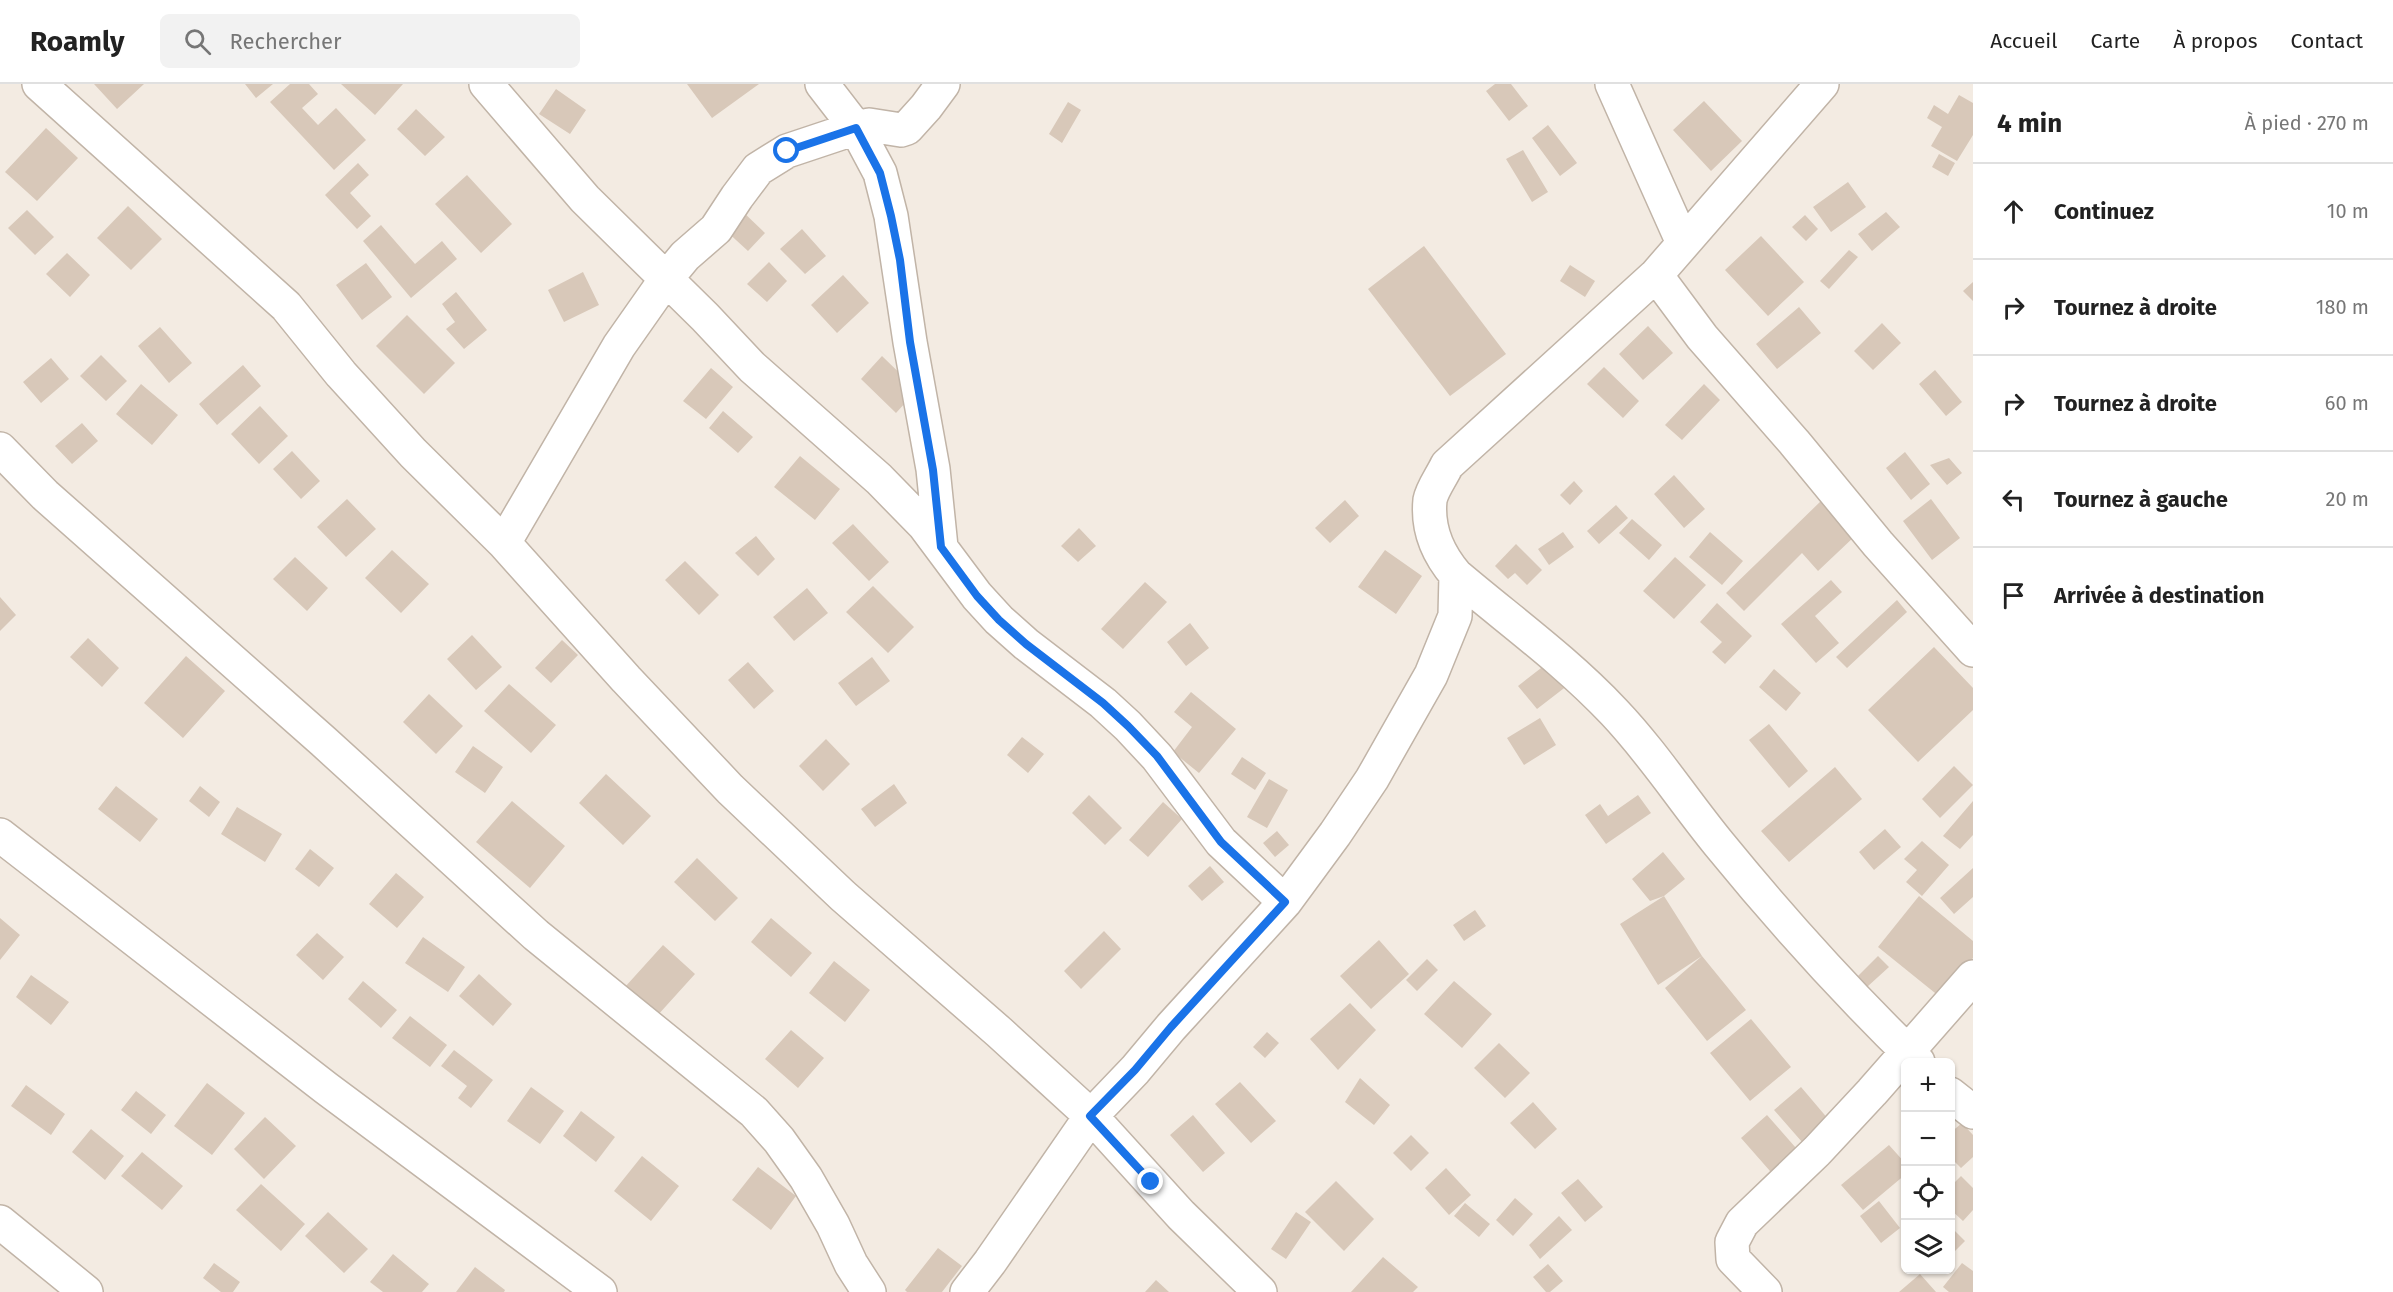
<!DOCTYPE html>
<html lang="fr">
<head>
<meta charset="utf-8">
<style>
	body { margin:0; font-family:"Fira Sans",sans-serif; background:#f2f2f2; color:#222 }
	.controls { position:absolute; right:18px; bottom:18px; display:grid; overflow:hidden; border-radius:9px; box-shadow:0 2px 4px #0004 }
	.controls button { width:54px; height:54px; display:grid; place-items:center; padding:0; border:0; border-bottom:2px solid #e0e0e0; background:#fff; color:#222; font:30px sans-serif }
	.stop { position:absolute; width:18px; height:18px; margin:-14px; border:4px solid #1a73e8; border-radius:50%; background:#fff }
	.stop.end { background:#1a73e8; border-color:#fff; box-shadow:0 2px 6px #0008 }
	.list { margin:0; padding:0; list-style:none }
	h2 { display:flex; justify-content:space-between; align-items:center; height:78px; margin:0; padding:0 24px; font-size:26px }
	h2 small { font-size:20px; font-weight:400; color:#767676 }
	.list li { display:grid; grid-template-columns:39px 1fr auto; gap:18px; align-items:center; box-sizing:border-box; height:96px; padding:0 24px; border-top:2px solid #e0e0e0 }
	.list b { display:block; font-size:22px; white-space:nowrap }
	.list em { font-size:20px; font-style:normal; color:#767676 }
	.icon { flex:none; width:33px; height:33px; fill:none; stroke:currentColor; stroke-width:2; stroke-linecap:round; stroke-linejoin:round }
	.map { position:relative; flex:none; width:1973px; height:1208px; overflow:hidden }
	header { display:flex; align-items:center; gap:36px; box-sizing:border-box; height:84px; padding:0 30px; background:#fff; border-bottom:2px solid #e0e0e0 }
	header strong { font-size:28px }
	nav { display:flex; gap:33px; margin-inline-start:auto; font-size:21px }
	.search { width:420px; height:54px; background:#f2f2f2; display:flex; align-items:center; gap:15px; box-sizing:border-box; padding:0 21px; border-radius:9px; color:#767676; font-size:22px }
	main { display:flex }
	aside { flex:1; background:#fff }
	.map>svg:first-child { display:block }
</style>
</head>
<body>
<header>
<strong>Roamly</strong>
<div class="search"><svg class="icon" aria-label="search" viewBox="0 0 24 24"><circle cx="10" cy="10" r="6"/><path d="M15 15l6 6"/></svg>Rechercher</div>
<nav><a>Accueil</a><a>Carte</a><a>À propos</a><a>Contact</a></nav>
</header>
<main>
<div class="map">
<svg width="1973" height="1208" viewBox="0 0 1973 1208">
	<rect width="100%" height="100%" fill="#f3ebe2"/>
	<path fill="#d8c8b9" d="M 94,0 L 144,0 L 117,25 Z
		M 245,0 L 273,0 L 256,14 Z
		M 290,0 L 309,0 L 318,10 L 302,24 L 318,41 L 336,24 L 366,56 L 334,86 L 270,18 Z
		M 341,0 L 403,0 L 375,31 Z
		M 687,0 L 759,0 L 712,34 Z
		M 1495,0 L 1511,0 L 1528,22 L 1509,37 L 1486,7 Z
		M 556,5 L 586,26 L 570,50 L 539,30 Z
		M 1959,11 L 1973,19 L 1973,51 L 1957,77 L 1931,62 L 1942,43 L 1927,34 L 1934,21 L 1948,30 Z
		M 1704,17 L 1742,57 L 1711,87 L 1673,46 Z
		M 1068,18 L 1081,26 L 1062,59 L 1049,50 Z
		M 416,25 L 445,53 L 425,72 L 397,45 Z
		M 1548,41 L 1577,79 L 1560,92 L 1532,54 Z
		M 46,44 L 78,74 L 37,117 L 5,88 Z
		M 1523,66 L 1548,108 L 1532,118 L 1506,75 Z
		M 1939,70 L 1955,79 L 1948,92 L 1932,83 Z
		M 358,79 L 369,91 L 350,109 L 371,132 L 357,145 L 325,111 Z
		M 467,91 L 512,140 L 481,169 L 435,120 Z
		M 1848,98 L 1866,123 L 1831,148 L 1813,123 Z
		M 128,122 L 162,155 L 131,186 L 97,154 Z
		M 27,126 L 54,153 L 35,171 L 8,144 Z
		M 741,126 L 765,149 L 748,167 L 724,145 Z
		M 1886,128 L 1900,143 L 1872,167 L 1858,150 Z
		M 1805,131 L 1818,145 L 1806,157 L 1792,143 Z
		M 381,141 L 415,180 L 442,157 L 457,175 L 411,214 L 363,157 Z
		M 802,145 L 826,172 L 805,190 L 780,165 Z
		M 1761,152 L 1804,198 L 1768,232 L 1725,186 Z
		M 1424,162 L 1506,270 L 1450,312 L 1368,205 Z
		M 1849,166 L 1858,173 L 1829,205 L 1820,197 Z
		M 67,169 L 90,191 L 70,213 L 46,190 Z
		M 769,178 L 787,197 L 767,218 L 747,200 Z
		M 366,179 L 392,213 L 362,236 L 336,201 Z
		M 1570,181 L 1595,197 L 1585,213 L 1560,197 Z
		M 583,188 L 599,221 L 564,238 L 548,206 Z
		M 843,191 L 869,219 L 837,249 L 811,221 Z
		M 1973,198 L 1973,217 L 1963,207 Z
		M 456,208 L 487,246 L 464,265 L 446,245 L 455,238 L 442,220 Z
		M 1799,223 L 1821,249 L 1777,285 L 1756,260 Z
		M 407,231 L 455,279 L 424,310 L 376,262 Z
		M 1882,239 L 1901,259 L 1873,286 L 1854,267 Z
		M 1648,242 L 1673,269 L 1643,296 L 1619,270 Z
		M 160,243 L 192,279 L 169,299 L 138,262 Z
		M 101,271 L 127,297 L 106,317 L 80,292 Z
		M 882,272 L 917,306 L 896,329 L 861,295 Z
		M 51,274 L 69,295 L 41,319 L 23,298 Z
		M 243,281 L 261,302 L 217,341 L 199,320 Z
		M 1604,283 L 1639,317 L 1623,334 L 1587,300 Z
		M 711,284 L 733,303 L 706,335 L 683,317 Z
		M 1935,286 L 1962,318 L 1946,332 L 1919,300 Z
		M 141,300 L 178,331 L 152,361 L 116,330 Z
		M 1704,300 L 1720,316 L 1682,356 L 1665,341 Z
		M 260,322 L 288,352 L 259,380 L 231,350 Z
		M 723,327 L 753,353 L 738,369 L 709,344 Z
		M 82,339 L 98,357 L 72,380 L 55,362 Z
		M 292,367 L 320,397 L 301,415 L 273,385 Z
		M 1905,368 L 1930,400 L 1911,416 L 1886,384 Z
		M 800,372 L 840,405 L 815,436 L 774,403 Z
		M 1949,374 L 1962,389 L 1947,401 L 1930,381 Z
		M 1674,391 L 1705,425 L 1684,444 L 1654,410 Z
		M 1574,397 L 1583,407 L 1570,421 L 1560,411 Z
		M 347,415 L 376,445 L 346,473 L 317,443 Z
		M 1931,415 L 1960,454 L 1932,476 L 1903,437 Z
		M 1345,416 L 1359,432 L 1330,459 L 1315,444 Z
		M 1821,417 L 1855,452 L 1818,487 L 1802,469 L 1744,527 L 1726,509 Z
		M 1616,421 L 1628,434 L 1599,460 L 1587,447 Z
		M 1632,435 L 1662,461 L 1649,476 L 1619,449 Z
		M 853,440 L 889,478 L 869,497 L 832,459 Z
		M 1079,444 L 1096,462 L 1078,478 L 1061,462 Z
		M 1563,448 L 1574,463 L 1549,481 L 1538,465 Z
		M 1710,448 L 1743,477 L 1722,501 L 1689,473 Z
		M 756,452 L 775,475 L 758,492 L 735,469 Z
		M 1516,460 L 1542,486 L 1527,501 L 1515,489 L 1508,495 L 1495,482 Z
		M 392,466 L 429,500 L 401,529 L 365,494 Z
		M 1385,466 L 1422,492 L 1396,530 L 1358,503 Z
		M 295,473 L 328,504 L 307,527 L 273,495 Z
		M 1675,473 L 1706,501 L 1674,535 L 1643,507 Z
		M 685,477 L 719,511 L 699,531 L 665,496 Z
		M 1831,496 L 1842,508 L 1815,532 L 1839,559 L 1816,579 L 1781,540 Z
		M 1145,498 L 1167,518 L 1123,565 L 1101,545 Z
		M 873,502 L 914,543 L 888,569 L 846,528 Z
		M 807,504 L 828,529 L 794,557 L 773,533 Z
		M 0,513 L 16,531 L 0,547 Z
		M 1897,516 L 1907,528 L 1847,584 L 1836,573 Z
		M 1717,519 L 1752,552 L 1725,580 L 1712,568 L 1722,558 L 1700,538 Z
		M 1190,539 L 1209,564 L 1186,582 L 1167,558 Z
		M 472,551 L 502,583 L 476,606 L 447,575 Z
		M 88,554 L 119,584 L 102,603 L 70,573 Z
		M 562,556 L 578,571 L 551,599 L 535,584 Z
		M 1934,563 L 1973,604 L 1973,626 L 1918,678 L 1868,626 Z
		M 186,572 L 225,607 L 183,654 L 144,619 Z
		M 872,573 L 890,597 L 856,622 L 838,599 Z
		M 1554,574 L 1572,598 L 1537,625 L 1518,602 Z
		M 748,578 L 774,607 L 754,625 L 728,596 Z
		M 1774,585 L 1801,609 L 1786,627 L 1759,603 Z
		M 509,600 L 556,641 L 531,669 L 484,627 Z
		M 1191,608 L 1236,645 L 1199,689 L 1173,668 L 1192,643 L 1174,628 Z
		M 429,610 L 463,642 L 436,670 L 403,638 Z
		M 1540,634 L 1556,661 L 1524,681 L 1507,654 Z
		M 1769,640 L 1808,687 L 1789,704 L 1749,656 Z
		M 1022,653 L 1044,670 L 1028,689 L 1007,671 Z
		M 826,655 L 850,680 L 823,707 L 799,682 Z
		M 473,662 L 503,683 L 485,709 L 455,688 Z
		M 1242,673 L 1266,689 L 1255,706 L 1231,690 Z
		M 1954,682 L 1973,701 L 1940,734 L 1922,715 Z
		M 1835,683 L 1862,715 L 1789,778 L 1761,747 Z
		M 606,690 L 651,732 L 623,761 L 579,719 Z
		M 1269,695 L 1288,706 L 1267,744 L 1247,733 Z
		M 894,700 L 907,719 L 875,743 L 861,725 Z
		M 116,702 L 158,735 L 140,758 L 98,725 Z
		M 200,702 L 220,718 L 209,733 L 189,717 Z
		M 1089,711 L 1122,744 L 1105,761 L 1072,729 Z
		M 1638,711 L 1651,729 L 1606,760 L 1585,731 L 1600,720 L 1608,732 Z
		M 512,717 L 565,762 L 530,804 L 476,758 Z
		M 1973,717 L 1973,751 L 1960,765 L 1943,752 Z
		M 1163,718 L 1182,735 L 1148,773 L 1129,756 Z
		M 237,723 L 282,750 L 265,778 L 221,750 Z
		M 1885,745 L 1901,763 L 1874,786 L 1859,768 Z
		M 1277,747 L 1289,761 L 1275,773 L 1263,759 Z
		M 1922,757 L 1949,781 L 1922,812 L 1906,798 L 1917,786 L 1904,775 Z
		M 310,765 L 334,784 L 319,803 L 295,785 Z
		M 1663,768 L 1685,795 L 1664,812 L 1650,817 L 1632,795 Z
		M 697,774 L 738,814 L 715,837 L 674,798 Z
		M 1210,782 L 1224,798 L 1202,817 L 1188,802 Z
		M 1973,784 L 1973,813 L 1954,830 L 1940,814 Z
		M 396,789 L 424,813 L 397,844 L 369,820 Z
		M 1664,812 L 1702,872 L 1658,901 L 1620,840 Z
		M 1919,812 L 1973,857 L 1973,874 L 1940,913 L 1878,863 Z
		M 1475,826 L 1486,842 L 1464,857 L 1453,841 Z
		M 0,834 L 20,851 L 0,876 Z
		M 771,834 L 812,869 L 791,893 L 751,858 Z
		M 1104,847 L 1121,865 L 1081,905 L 1064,887 Z
		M 317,849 L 344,873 L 323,896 L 296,871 Z
		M 423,853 L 465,883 L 448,908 L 405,879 Z
		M 1379,856 L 1409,890 L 1371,925 L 1340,892 Z
		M 663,861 L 695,890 L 657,932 L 625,903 Z
		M 1702,872 L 1746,926 L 1707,957 L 1665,904 Z
		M 1878,872 L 1889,883 L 1867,903 L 1858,892 Z
		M 1427,875 L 1438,886 L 1417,907 L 1406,896 Z
		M 834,877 L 870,906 L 845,938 L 809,909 Z
		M 479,890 L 512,920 L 493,942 L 459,912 Z
		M 31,891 L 69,918 L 51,941 L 16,913 Z
		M 363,897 L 397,926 L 381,944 L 348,915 Z
		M 1454,897 L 1492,930 L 1462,964 L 1424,930 Z
		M 1350,919 L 1376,946 L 1338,986 L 1310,955 Z
		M 410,932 L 447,961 L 430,983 L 392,954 Z
		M 1751,935 L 1791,983 L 1750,1017 L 1710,969 Z
		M 791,946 L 824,974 L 798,1004 L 765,975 Z
		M 1267,948 L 1279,959 L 1265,974 L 1253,963 Z
		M 1499,959 L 1530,989 L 1505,1014 L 1474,984 Z
		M 454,966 L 493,996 L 471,1024 L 458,1014 L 467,1002 L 441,982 Z
		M 1360,994 L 1390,1021 L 1374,1041 L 1345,1018 Z
		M 1240,998 L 1276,1037 L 1251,1059 L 1215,1020 Z
		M 207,999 L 245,1029 L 212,1071 L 174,1042 Z
		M 26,1001 L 65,1030 L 51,1051 L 11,1022 Z
		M 531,1003 L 564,1027 L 540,1060 L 507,1037 Z
		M 1801,1003 L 1829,1036 L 1802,1058 L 1774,1026 Z
		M 136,1007 L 166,1031 L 151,1050 L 121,1026 Z
		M 1533,1018 L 1557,1045 L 1535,1065 L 1510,1039 Z
		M 581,1027 L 615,1053 L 596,1078 L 563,1052 Z
		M 1193,1031 L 1225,1069 L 1203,1088 L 1170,1051 Z
		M 1767,1031 L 1803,1072 L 1777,1095 L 1741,1054 Z
		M 265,1033 L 296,1062 L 264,1095 L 234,1065 Z
		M 1962,1039 L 1973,1051 L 1973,1073 L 1961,1084 L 1950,1073 L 1950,1049 Z
		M 91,1045 L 124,1072 L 105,1096 L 72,1068 Z
		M 1411,1051 L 1429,1069 L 1411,1087 L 1393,1069 Z
		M 1889,1061 L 1906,1080 L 1906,1090 L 1863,1126 L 1841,1101 Z
		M 142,1068 L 183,1102 L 162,1126 L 121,1092 Z
		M 642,1072 L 679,1102 L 651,1137 L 614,1107 Z
		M 758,1083 L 796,1112 L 771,1146 L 732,1116 Z
		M 1446,1084 L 1471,1111 L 1449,1131 L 1425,1104 Z
		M 1961,1092 L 1973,1104 L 1973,1126 L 1963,1137 L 1950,1125 L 1950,1103 Z
		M 1578,1095 L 1603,1123 L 1585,1138 L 1561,1109 Z
		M 1336,1097 L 1374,1135 L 1344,1167 L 1305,1128 Z
		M 261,1100 L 305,1140 L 281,1167 L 236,1126 Z
		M 1515,1114 L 1533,1130 L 1513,1152 L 1496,1136 Z
		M 1879,1117 L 1900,1144 L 1881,1159 L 1860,1132 Z
		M 1465,1119 L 1490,1140 L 1479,1153 L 1454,1132 Z
		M 328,1128 L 368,1165 L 344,1189 L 305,1152 Z
		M 1296,1128 L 1311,1138 L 1286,1175 L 1271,1165 Z
		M 1559,1132 L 1572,1146 L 1540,1175 L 1529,1161 Z
		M 1950,1142 L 1965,1157 L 1954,1168 L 1950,1164 Z
		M 938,1164 L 962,1182 L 942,1208 L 907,1208 L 905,1206 Z
		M 393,1170 L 429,1200 L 422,1208 L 383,1208 L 370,1198 Z
		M 1383,1173 L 1418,1203 L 1413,1208 L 1351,1208 Z
		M 214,1179 L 240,1198 L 233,1208 L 221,1208 L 203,1194 Z
		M 1962,1179 L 1973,1187 L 1973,1208 L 1949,1208 L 1943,1203 Z
		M 1548,1180 L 1563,1197 L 1550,1208 L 1546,1208 L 1533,1193 Z
		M 475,1183 L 505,1206 L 504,1208 L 456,1208 Z
		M 1920,1190 L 1936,1208 L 1899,1208 Z
		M 1156,1196 L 1169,1208 L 1145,1208 Z"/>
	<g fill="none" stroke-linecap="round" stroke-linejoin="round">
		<g stroke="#c1b4a7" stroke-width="36">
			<path id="street" d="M 39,0 L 286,222 L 341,290 L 413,369 L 504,459 L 626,595 L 730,705 L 843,812 L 999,948 L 1091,1032 L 1181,1131 L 1260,1208
				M 486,0 L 585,115 L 705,233 L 752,283 L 879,395 L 924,441 L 977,512 L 999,536 L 1026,560 L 1103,619 L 1128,642 L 1157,673 L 1221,758 L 1285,818
				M 822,0 L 856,44 L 880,89 L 891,132 L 910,258 L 933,385 L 941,463
				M 1612,0 L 1683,159
				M 1656,191 L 1702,253 L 1794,358 L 1878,460 L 1973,566
				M 0,365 L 45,411 L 323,657 L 536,851 L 754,1028 L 779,1056 L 806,1094 L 833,1141 L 851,1180 L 869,1208
				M 504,459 L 619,262 L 666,195 L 685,172 L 716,145 L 737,113 L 758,85 L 787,67 L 856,44 L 869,41 L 901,46 L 907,44 L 926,23 L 943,0
				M 1456,491 C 1509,536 1566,577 1614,628 C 1653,669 1683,716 1719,760 C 1781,836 1847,909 1918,978
				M 0,751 L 326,1004 L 600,1208
				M 1950,1010 L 1973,1028
				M 0,1138 L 86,1208
				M 967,1208 L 990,1178 L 1091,1032 L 1135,986 L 1171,943 L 1285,818 L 1335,750 L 1372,695 L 1431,591 L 1455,532 L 1456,491 C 1438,470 1427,445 1430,416 C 1432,405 1442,392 1447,381 L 1656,191 L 1822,0
				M 1765,1208 L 1733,1175 L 1732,1158 L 1742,1139 L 1817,1067 L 1872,1008 L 1973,893"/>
		</g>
		<use href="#street" stroke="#fff" stroke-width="33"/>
	</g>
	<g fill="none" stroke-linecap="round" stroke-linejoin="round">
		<path stroke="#1a73e8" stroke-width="8" d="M 787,67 L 856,44 L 880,89 L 891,132 L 900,176 L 910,258 L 933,386 L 941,463 L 977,512 L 999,536 L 1026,560 L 1103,619 L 1128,642 L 1157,672 L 1221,758 L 1285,818 L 1171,943 L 1135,986 L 1090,1032 L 1151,1098"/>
	</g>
</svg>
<div class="controls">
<button>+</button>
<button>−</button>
<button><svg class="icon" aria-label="locate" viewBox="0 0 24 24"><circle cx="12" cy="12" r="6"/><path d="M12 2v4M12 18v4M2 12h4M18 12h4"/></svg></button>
<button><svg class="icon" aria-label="layers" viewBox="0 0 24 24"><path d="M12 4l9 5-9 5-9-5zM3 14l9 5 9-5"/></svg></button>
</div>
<div class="stop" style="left:787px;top:67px"></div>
<div class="stop end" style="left:1151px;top:1098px"></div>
</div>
<aside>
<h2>4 min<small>À pied · 270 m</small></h2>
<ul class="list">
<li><svg class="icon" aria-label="ahead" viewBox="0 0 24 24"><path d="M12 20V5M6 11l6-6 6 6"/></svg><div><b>Continuez</b></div><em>10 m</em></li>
<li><svg class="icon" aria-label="right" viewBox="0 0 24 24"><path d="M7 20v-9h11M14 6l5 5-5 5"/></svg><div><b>Tournez à droite</b></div><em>180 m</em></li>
<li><svg class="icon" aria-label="right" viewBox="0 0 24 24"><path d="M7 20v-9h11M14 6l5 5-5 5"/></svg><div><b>Tournez à droite</b></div><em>60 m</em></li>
<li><svg class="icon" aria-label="left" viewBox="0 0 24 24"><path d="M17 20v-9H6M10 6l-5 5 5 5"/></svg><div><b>Tournez à gauche</b></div><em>20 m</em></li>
<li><svg class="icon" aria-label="arrive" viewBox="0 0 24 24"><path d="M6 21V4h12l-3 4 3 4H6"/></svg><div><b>Arrivée à destination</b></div></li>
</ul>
</aside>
</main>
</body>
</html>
